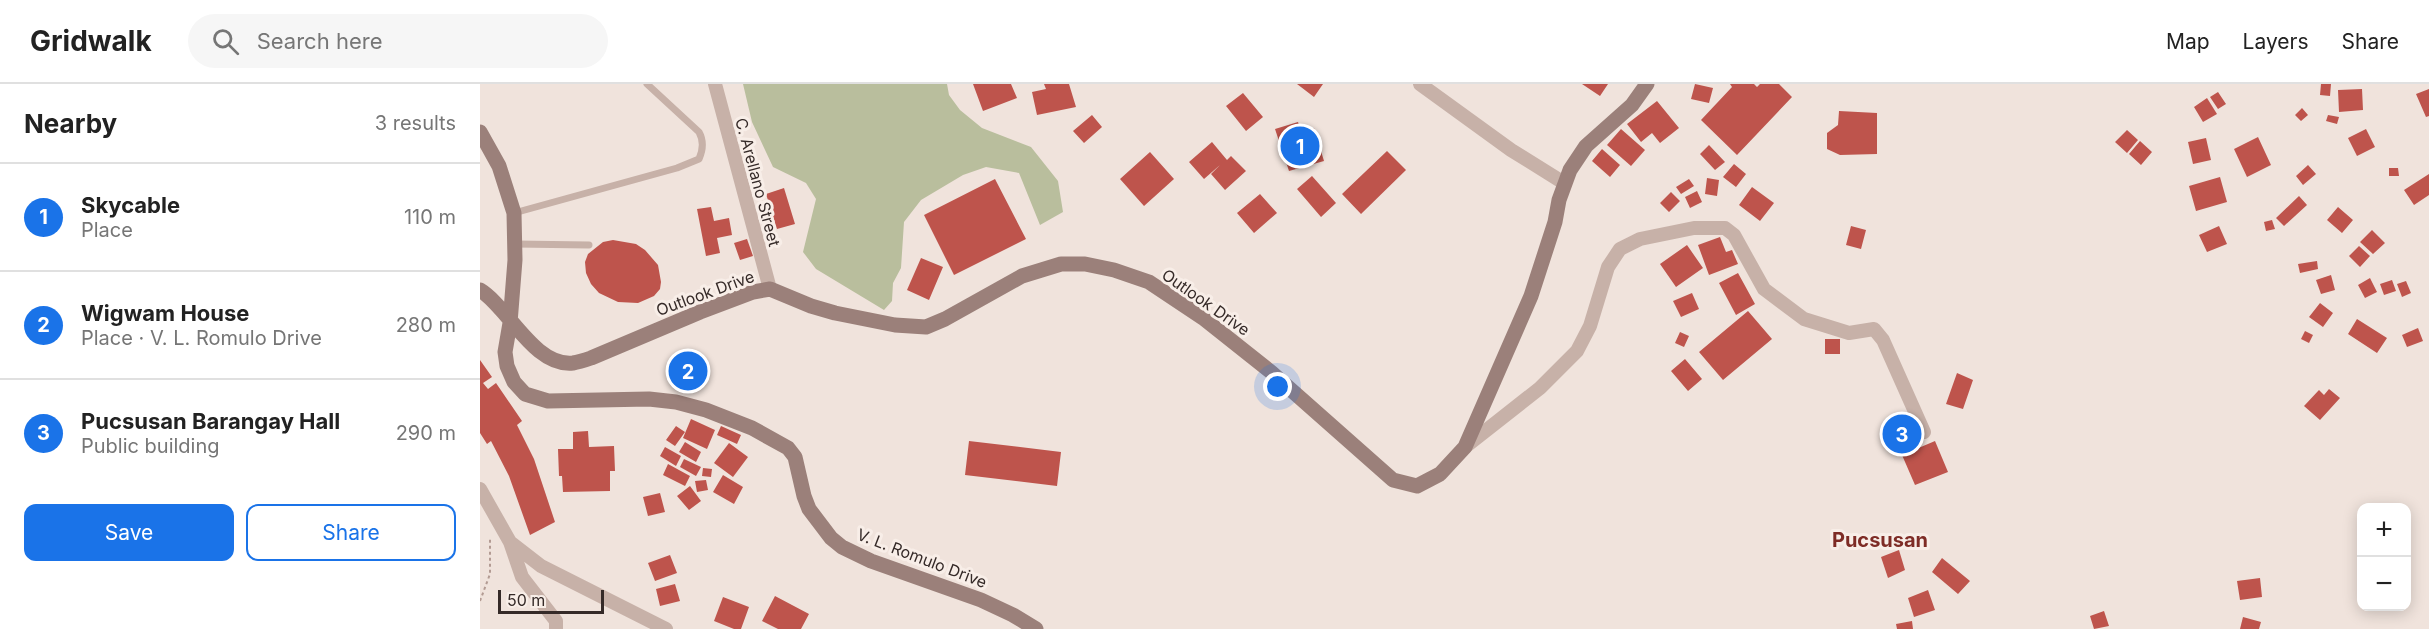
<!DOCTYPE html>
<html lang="en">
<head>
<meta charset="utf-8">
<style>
	body { margin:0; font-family:Inter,sans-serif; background:#f6f6f6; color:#222 }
	.controls { position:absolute; right:18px; bottom:18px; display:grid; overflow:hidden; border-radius:12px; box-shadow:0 3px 15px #0003 }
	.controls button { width:54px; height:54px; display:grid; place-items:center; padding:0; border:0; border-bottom:2px solid #e0e0e0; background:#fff; color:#222; font:30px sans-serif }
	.scale { position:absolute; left:18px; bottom:15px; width:106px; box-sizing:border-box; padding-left:6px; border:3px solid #352a28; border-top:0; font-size:16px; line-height:21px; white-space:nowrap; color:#352a28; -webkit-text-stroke:4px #f8eee8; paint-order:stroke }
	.you { position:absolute; left:798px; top:303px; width:21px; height:21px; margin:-15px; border:4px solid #fff; border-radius:50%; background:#1a73e8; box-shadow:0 0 0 9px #1a73e833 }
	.badge { display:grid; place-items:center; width:39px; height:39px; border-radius:50%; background:#1a73e8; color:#fff; font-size:20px; font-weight:700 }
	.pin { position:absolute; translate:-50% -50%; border:3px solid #fff; box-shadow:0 2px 6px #0006 }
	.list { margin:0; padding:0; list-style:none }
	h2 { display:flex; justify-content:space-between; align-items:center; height:78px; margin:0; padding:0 24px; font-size:26px }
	h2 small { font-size:20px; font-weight:400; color:#767676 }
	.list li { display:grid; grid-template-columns:39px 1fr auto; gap:18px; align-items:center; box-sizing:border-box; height:108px; padding:0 24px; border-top:2px solid #e0e0e0 }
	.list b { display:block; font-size:22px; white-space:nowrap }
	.list p { margin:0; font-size:20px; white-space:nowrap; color:#767676 }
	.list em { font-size:20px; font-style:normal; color:#767676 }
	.actions { display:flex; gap:12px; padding:18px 24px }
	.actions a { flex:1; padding:14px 0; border:2px solid #1a73e8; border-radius:12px; text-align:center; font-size:21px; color:#1a73e8 }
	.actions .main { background:#1a73e8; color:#fff }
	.icon { flex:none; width:33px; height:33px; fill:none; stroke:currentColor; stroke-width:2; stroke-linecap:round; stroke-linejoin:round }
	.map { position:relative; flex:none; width:1949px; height:545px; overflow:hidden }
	header { display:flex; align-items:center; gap:36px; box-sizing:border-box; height:84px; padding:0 30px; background:#fff; border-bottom:2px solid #e0e0e0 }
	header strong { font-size:28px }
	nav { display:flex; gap:33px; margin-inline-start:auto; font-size:21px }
	.search { width:420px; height:54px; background:#f6f6f6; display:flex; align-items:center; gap:15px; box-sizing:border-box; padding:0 21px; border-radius:33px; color:#767676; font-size:22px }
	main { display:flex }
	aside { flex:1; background:#fff }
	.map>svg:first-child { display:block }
</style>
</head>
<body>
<header>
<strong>Gridwalk</strong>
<div class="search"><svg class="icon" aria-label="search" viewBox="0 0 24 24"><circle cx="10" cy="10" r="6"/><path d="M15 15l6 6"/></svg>Search here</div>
<nav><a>Map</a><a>Layers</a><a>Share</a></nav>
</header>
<main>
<aside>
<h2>Nearby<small>3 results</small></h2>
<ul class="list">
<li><span class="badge">1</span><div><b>Skycable</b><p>Place</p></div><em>110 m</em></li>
<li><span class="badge">2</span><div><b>Wigwam House</b><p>Place · V. L. Romulo Drive</p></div><em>280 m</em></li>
<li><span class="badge">3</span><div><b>Pucsusan Barangay Hall</b><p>Public building</p></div><em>290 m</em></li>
</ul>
<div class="actions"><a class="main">Save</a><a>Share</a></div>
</aside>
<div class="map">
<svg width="1949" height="545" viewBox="0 0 1949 545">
	<rect width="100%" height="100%" fill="#f0e3dc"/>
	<path fill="#b9be9d" d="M 263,0 L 467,0 L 469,11 L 480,26 L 502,44 L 551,63 L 578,97 L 583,128 L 560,141 L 539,89 L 506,83 L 483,91 L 441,116 L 424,138 L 421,184 L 413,199 L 412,217 L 404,226 L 336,185 L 323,168 L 336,115 L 326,99 L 293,83 L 272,38 Z"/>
	<path fill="#be544c" d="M 493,0 L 531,0 L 537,14 L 503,27 Z
		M 564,0 L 589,0 L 596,23 L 557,31 L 552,8 L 566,5 Z
		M 817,0 L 843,0 L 834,13 Z
		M 1102,0 L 1128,0 L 1120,12 Z
		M 1215,0 L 1233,4 L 1229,19 L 1211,15 Z
		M 1250,0 L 1274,0 L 1277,3 L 1280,0 L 1299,0 L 1312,13 L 1257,71 L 1221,36 L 1252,3 Z
		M 1841,0 L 1851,0 L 1850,12 L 1840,11 Z
		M 1882,5 L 1883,26 L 1859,28 L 1858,6 Z
		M 1949,5 L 1949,32 L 1946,33 L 1936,10 Z
		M 1738,8 L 1746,20 L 1738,25 L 1730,13 Z
		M 763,9 L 783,33 L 766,47 L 746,22 Z
		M 1727,14 L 1737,30 L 1723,38 L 1714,23 Z
		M 1177,17 L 1199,44 L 1180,59 L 1172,49 L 1161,58 L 1147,40 Z
		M 1822,24 L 1828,31 L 1821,37 L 1815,31 Z
		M 1359,27 L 1397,29 L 1397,70 L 1360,71 L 1347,65 L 1347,49 L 1358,41 Z
		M 612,31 L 622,43 L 604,59 L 593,47 Z
		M 1848,31 L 1859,33 L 1857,40 L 1846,37 Z
		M 818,38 L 821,48 L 834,44 L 844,77 L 809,87 L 795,45 Z
		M 1141,45 L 1165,66 L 1151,82 L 1127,61 Z
		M 1886,45 L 1895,63 L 1877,72 L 1868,54 Z
		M 1647,46 L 1658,56 L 1647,69 L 1635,58 Z
		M 1778,53 L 1791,81 L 1767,93 L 1754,65 Z
		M 1726,54 L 1731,76 L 1713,80 L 1708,58 Z
		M 1660,57 L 1672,68 L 1661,81 L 1649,70 Z
		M 732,58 L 747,76 L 751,72 L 766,87 L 745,106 L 731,90 L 740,81 L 724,95 L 709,78 Z
		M 1229,61 L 1245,78 L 1235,86 L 1220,70 Z
		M 1122,65 L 1140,81 L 1130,93 L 1112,77 Z
		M 907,67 L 926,86 L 881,130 L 862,110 Z
		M 670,68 L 694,95 L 664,122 L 640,95 Z
		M 1254,80 L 1266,90 L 1256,103 L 1243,93 Z
		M 1828,81 L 1836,90 L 1823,101 L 1816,92 Z
		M 1909,84 L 1918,84 L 1919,92 L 1909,92 Z
		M 1949,90 L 1949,111 L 1934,121 L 1924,106 Z
		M 832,92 L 856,119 L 841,133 L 817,105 Z
		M 1740,93 L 1747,118 L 1716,127 L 1709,102 Z
		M 1227,94 L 1239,96 L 1237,112 L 1225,110 Z
		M 515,95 L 546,155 L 474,191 L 444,131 Z
		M 1209,95 L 1214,102 L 1201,110 L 1196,103 Z
		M 1272,103 L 1294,119 L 1280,137 L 1259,121 Z
		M 304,104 L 315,140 L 297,145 L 286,110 Z
		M 1217,107 L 1222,118 L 1210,124 L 1205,113 Z
		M 1191,108 L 1200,117 L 1189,128 L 1180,119 Z
		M 780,110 L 797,129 L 774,149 L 757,129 Z
		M 1819,112 L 1827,121 L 1804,142 L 1796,134 Z
		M 231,123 L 234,137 L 249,134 L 252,151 L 237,154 L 240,169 L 226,172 L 217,125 Z
		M 1858,123 L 1873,136 L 1862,149 L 1847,136 Z
		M 1792,136 L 1795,145 L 1786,147 L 1784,138 Z
		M 1371,142 L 1386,146 L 1381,165 L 1366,161 Z
		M 1739,142 L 1747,160 L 1727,168 L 1719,151 Z
		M 1892,146 L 1905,159 L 1893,170 L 1880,158 Z
		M 1240,153 L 1246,168 L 1252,166 L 1258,180 L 1229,191 L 1218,161 Z
		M 267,155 L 273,172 L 260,176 L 254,159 Z
		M 133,156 L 156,160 L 165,166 L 178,181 L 181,198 L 180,205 L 174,212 L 158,219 L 138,218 L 119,209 L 111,200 L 106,189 L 105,178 L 108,170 L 123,158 Z
		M 1207,161 L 1223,184 L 1196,203 L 1180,180 Z
		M 1879,162 L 1890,172 L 1880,183 L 1869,172 Z
		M 441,174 L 463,183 L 449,216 L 427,206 Z
		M 1837,177 L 1838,185 L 1820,189 L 1818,180 Z
		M 1258,189 L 1275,220 L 1256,231 L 1239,199 Z
		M 1851,191 L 1855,206 L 1841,210 L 1836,196 Z
		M 1890,194 L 1897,208 L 1885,214 L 1878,201 Z
		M 1912,196 L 1916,207 L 1904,211 L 1900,200 Z
		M 1926,197 L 1931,209 L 1922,213 L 1917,200 Z
		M 1212,209 L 1219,225 L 1201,233 L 1193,217 Z
		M 1840,219 L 1853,229 L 1843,243 L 1829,233 Z
		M 1268,227 L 1292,255 L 1243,296 L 1219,268 Z
		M 1877,235 L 1907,254 L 1897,269 L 1868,250 Z
		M 1938,244 L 1943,257 L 1927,263 L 1922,251 Z
		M 1825,247 L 1833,251 L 1829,259 L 1821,255 Z
		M 1200,248 L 1209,252 L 1204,263 L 1195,259 Z
		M 1345,255 L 1360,255 L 1360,270 L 1345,270 Z
		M 1205,275 L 1222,295 L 1208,307 L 1191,287 Z
		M 0,276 L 12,293 L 3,299 L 8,305 L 16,299 L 42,337 L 37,341 L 54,375 L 75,438 L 50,451 L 29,392 L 11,357 L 7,360 L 0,349 Z
		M 215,278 L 219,292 L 201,297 L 197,283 Z
		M 1477,289 L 1493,296 L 1483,325 L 1466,320 Z
		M 1849,305 L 1860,314 L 1840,336 L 1824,322 L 1839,306 L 1844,311 Z
		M 1429,333 L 1439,355 L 1413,367 L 1403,344 Z
		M 211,335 L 235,346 L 227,365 L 203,354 Z
		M 196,342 L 205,348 L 195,362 L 186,356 Z
		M 241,342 L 261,351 L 257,360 L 237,351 Z
		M 108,347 L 109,363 L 134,362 L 135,387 L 130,387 L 130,407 L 83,408 L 82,392 L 79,392 L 78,365 L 93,365 L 93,348 Z
		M 489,357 L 581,368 L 577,402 L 485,391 Z
		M 1455,357 L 1468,388 L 1435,401 L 1422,371 Z
		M 205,358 L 221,368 L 216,378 L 199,368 Z
		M 249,359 L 268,373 L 253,393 L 234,379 Z
		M 185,363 L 201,372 L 196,382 L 180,372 Z
		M 204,375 L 221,383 L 216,392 L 200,383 Z
		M 188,380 L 210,392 L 205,402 L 183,391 Z
		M 223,384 L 232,385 L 231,393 L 222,392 Z
		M 243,391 L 263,403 L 254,420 L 233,408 Z
		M 226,396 L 228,406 L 217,408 L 215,397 Z
		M 210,402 L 221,417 L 209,426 L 197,412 Z
		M 180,409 L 185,428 L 168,432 L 163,413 Z
		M 1419,466 L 1425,486 L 1408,494 L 1401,473 Z
		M 190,471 L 197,489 L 175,497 L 168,479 Z
		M 1462,474 L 1490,497 L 1478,510 L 1452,488 Z
		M 1780,494 L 1782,513 L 1760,516 L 1757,497 Z
		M 195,500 L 200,517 L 180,522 L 176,505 Z
		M 1448,506 L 1455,526 L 1434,533 L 1428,514 Z
		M 295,512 L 329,530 L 321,545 L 298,545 L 282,537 Z
		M 243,513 L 269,523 L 261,545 L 254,545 L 234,537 Z
		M 1624,527 L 1629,542 L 1614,545 L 1610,532 Z
		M 1763,533 L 1781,538 L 1779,545 L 1760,545 Z
		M 1432,537 L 1433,545 L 1417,545 L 1416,540 Z"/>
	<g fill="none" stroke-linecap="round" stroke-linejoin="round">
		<path stroke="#b39b93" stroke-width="2" stroke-dasharray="3 3" stroke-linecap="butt" d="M 0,517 L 10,490 L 10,453"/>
		<path stroke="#c7b1a8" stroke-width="7" d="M 34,129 L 197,84 L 219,75 C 223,66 224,57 219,48 L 167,0
			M 35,160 L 109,161"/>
		<path stroke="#c7b1a8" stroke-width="14" d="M 235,0 L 290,205
			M 940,0 L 1031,66 L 1084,99
			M 985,363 L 1060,304 L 1097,267 L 1110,242 L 1128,183 L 1140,165 L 1160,155 L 1214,144 L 1245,144 L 1254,151 L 1284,205 L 1324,235 L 1369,249 L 1394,245 L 1403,256 L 1444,348
			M 0,405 L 30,458 L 61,482 L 186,545
			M 30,458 L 42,493 L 76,537 L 76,545"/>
		<path stroke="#9b807a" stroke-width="15" d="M 0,48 L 19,82 L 34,129 L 35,176 L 30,239 L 25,268 L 27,282 L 34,298 L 45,310 L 68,317 L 169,315 L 196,318 L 226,326 L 272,344 L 308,364 L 315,373 L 324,412 L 329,425 L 351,454 L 362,463 L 391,477 L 501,516 L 533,531 L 556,545
			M 0,206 C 28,223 54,283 93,279 C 99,278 105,276 111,274 L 220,228 L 273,208 L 290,205 L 331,222 L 355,229 L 415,241 L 446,243 L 465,235 L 542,192 L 581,180 L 605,180 L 634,186 L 669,198 L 723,234 L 791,288 L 913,396 L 937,402 L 960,390 L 985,363 L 1051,212 L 1075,138 L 1079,116 L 1090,86 L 1106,62 L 1152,21 L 1167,0"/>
	</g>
	<g text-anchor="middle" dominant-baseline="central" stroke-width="6" stroke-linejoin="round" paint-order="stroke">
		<g font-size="16" fill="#352a28" stroke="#f8eee8">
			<text transform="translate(278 98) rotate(75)">C. Arellano Street</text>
			<text transform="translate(225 209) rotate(-20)">Outlook Drive</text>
			<text transform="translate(726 218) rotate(35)">Outlook Drive</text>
			<text transform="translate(442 474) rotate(21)">V. L. Romulo Drive</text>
		</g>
		<g font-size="20" font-weight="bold" fill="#7e2c26" stroke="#f8eee8">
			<text x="1400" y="456">Pucsusan</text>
		</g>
	</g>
</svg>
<div class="controls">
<button>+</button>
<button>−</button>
</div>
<div class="scale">50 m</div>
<div class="you"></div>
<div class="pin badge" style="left:820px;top:62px">1</div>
<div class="pin badge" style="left:208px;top:287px">2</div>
<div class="pin badge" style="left:1422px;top:350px">3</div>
</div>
</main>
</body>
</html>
